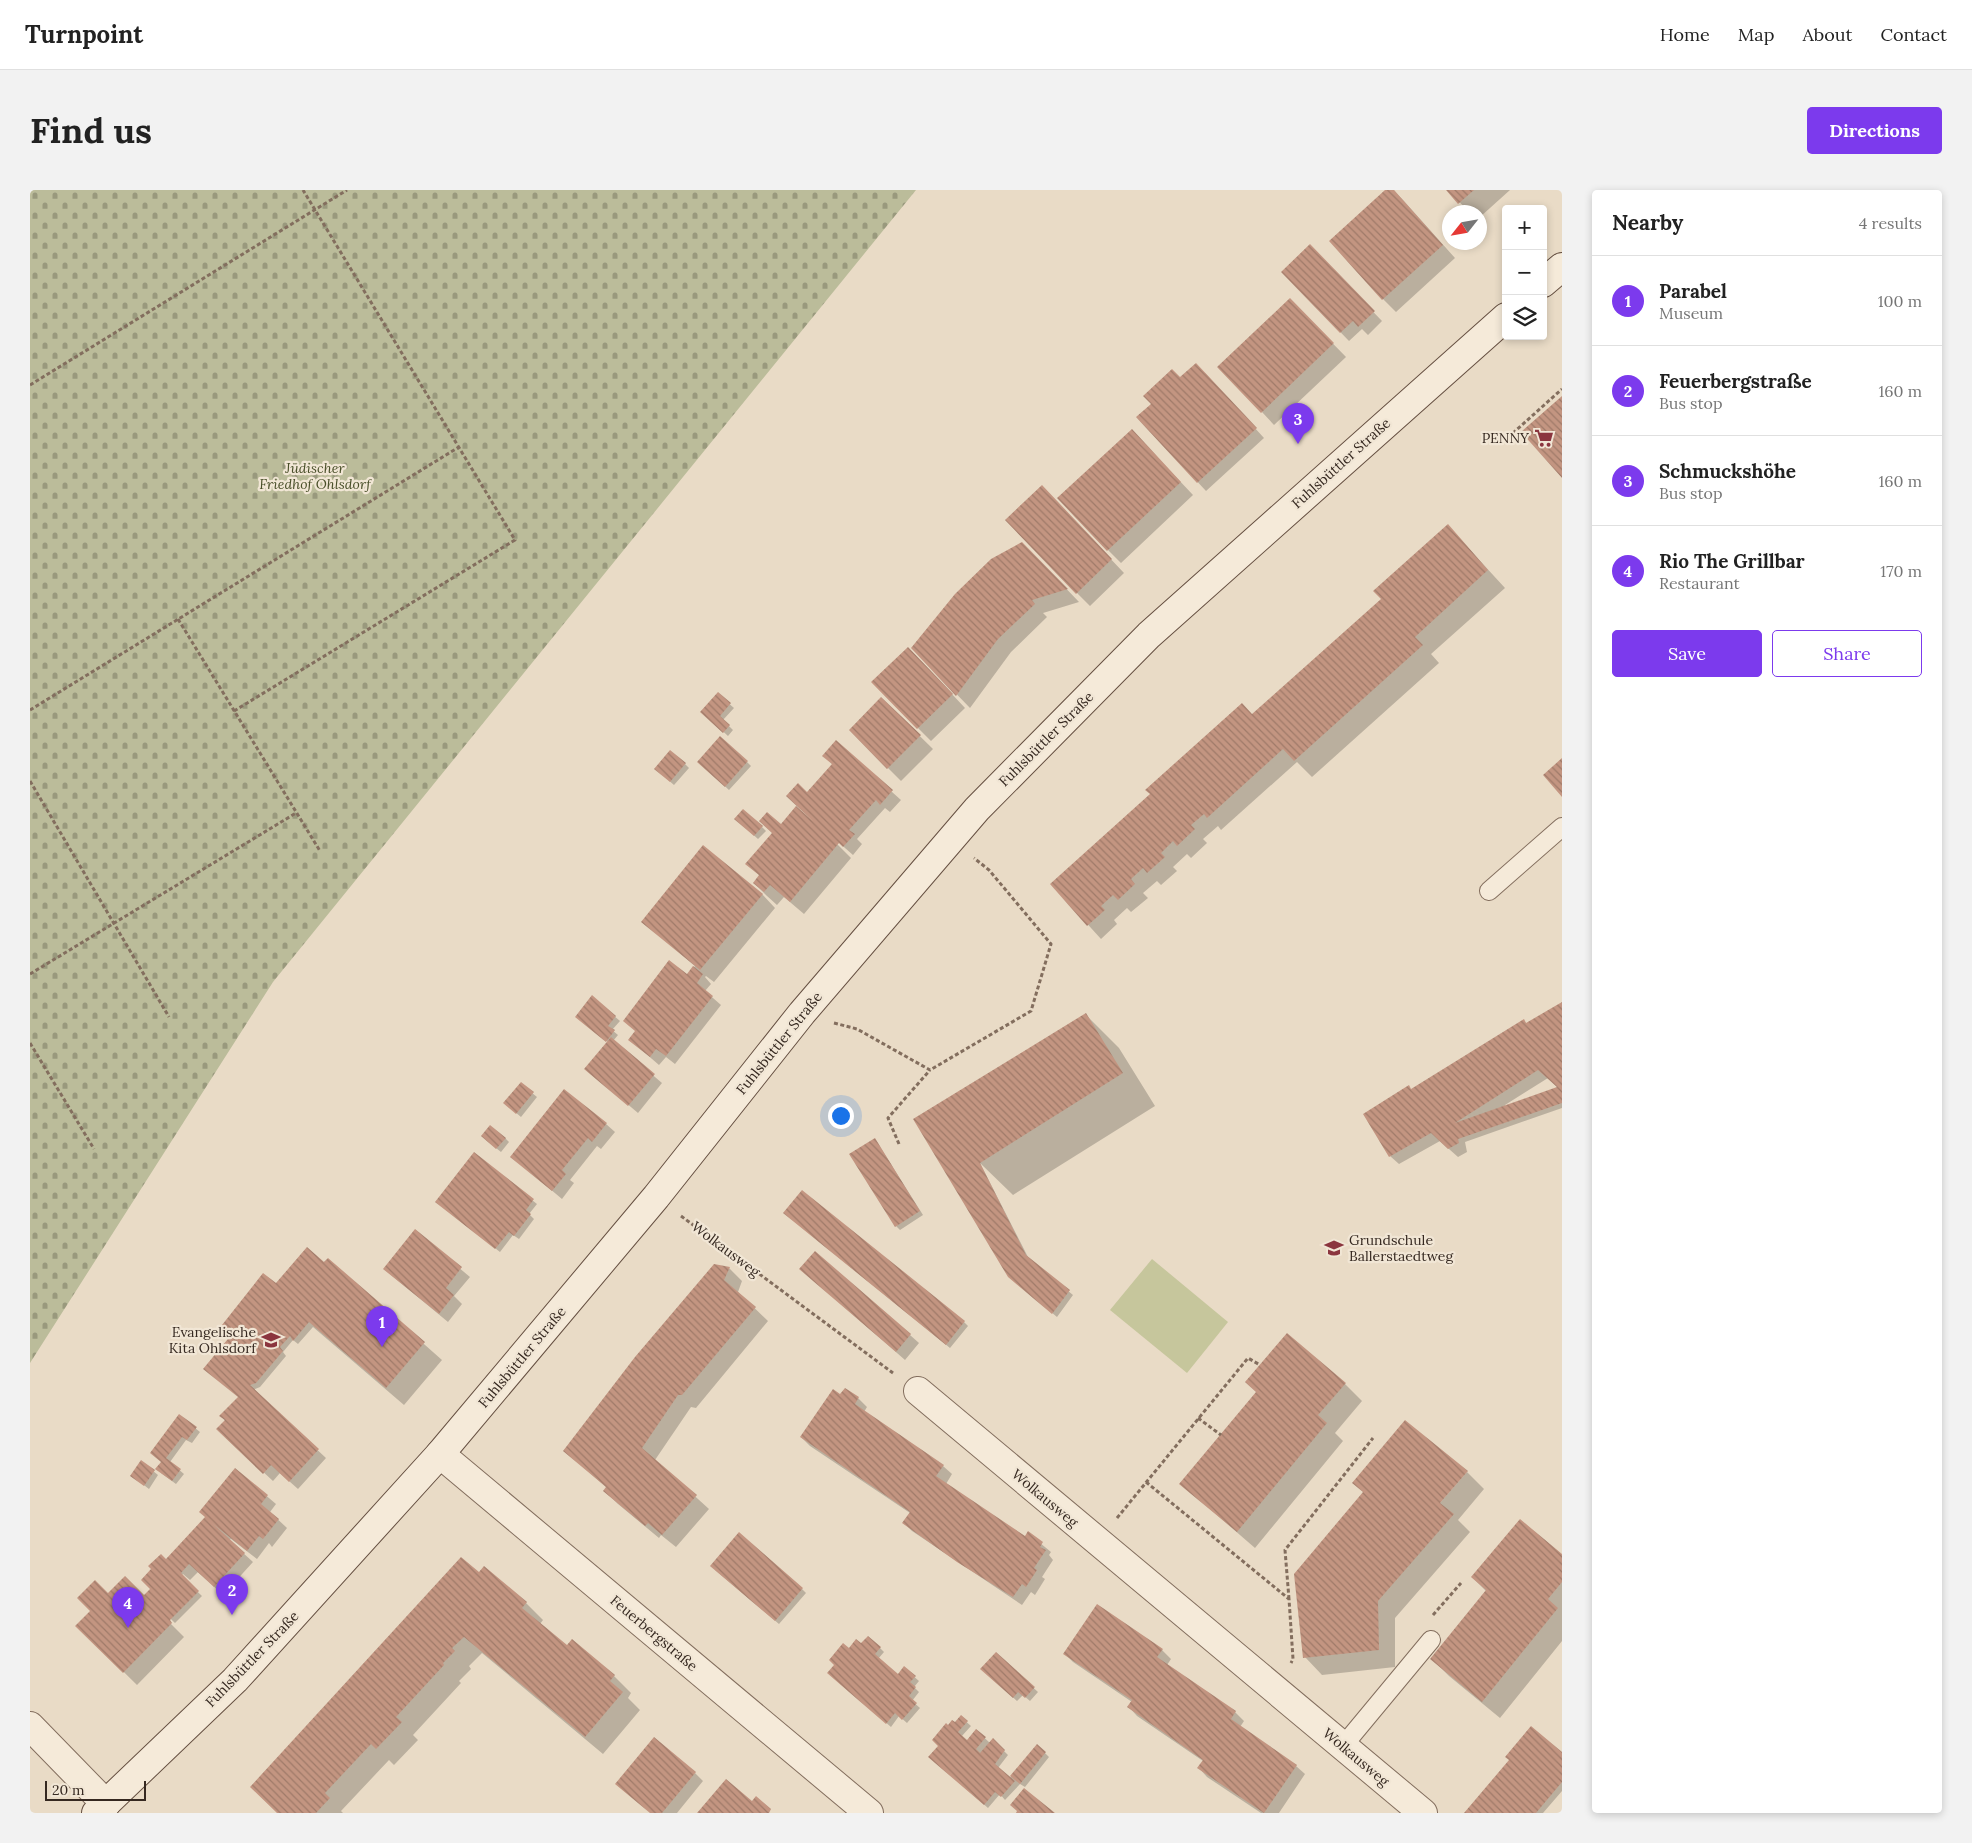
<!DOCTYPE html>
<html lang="en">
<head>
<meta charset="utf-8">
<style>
	body { margin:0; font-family:Lora,serif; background:#f2f2f2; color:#222 }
	.controls { position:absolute; right:15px; top:15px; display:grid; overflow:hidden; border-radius:5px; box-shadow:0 2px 8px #0003 }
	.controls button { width:45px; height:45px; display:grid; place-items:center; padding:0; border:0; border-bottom:1px solid #e0e0e0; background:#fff; color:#222; font:25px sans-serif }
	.compass { position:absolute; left:1412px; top:15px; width:45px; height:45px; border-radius:50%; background:#fff; box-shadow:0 2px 8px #0003; rotate:239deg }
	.scale { position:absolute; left:15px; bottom:12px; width:101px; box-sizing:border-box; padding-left:5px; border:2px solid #352820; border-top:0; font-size:14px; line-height:18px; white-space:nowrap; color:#352820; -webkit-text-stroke:4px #f1e6d5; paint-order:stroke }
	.you { position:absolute; left:810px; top:925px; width:18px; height:18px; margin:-12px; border:4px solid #fff; border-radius:50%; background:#1a73e8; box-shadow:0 0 0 8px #1a73e833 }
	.badge { display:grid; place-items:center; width:32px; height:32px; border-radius:50%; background:#7c3aed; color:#fff; font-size:16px; font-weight:700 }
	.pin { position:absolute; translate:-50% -41px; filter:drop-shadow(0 1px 2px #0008) }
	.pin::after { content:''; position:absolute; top:26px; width:18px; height:15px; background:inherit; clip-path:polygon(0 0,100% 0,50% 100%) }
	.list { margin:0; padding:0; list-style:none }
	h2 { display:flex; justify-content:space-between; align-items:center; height:65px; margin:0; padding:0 20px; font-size:21px }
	h2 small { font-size:16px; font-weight:400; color:#767676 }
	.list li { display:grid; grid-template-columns:32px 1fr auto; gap:15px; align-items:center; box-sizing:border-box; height:90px; padding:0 20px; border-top:1px solid #e0e0e0 }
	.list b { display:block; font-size:19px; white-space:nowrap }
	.list p { margin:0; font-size:16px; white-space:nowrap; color:#767676 }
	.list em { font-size:16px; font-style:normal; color:#767676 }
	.actions { display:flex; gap:10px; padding:15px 20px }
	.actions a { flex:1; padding:11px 0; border:1px solid #7c3aed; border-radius:5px; text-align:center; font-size:18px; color:#7c3aed }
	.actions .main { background:#7c3aed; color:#fff }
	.icon { flex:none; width:28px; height:28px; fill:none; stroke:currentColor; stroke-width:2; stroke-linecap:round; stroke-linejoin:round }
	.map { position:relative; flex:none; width:1532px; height:1623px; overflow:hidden; border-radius:5px }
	header { display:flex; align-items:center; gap:30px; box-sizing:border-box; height:70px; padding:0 25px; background:#fff; border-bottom:1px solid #e0e0e0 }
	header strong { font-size:24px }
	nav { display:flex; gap:28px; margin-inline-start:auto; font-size:18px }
	.intro { display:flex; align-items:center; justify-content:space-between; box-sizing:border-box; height:120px; padding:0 30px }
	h1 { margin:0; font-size:35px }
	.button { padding:12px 22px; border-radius:5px; background:#7c3aed; color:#fff; font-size:18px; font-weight:700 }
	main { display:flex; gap:30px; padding:0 30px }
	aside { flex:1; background:#fff; border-radius:5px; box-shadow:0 2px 8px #0003 }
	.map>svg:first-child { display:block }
</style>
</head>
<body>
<header>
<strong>Turnpoint</strong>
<nav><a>Home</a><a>Map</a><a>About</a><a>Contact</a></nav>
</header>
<div class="intro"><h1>Find us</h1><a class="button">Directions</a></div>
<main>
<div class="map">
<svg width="1532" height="1623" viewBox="0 0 1532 1623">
	<defs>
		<pattern id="cemetery-stones" width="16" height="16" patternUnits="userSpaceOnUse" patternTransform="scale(1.25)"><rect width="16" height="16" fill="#bbbc9a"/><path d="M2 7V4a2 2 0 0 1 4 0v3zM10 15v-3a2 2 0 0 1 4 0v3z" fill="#99997d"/></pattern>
		<pattern id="building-back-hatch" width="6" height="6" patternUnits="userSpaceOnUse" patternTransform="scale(1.25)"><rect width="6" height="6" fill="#c39581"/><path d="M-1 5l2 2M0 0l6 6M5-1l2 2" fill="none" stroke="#9f7a69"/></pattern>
	</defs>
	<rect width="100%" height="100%" fill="#e9dbc6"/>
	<path fill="url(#cemetery-stones)" d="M 0,0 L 886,0 L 243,792 L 0,1173 Z"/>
	<path fill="#c6c69c" d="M 1122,1069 L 1198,1132 L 1157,1183 L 1080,1120 Z"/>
	<path fill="#0003" fill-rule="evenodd" d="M 1357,0 L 1363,0 L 1373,10 L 1425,68 L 1366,122 L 1353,109 Z
		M 1418,0 L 1480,0 L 1450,27 L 1450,22 L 1439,22 Z
		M 1280,56 L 1352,131 L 1338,145 L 1332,139 L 1319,151 L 1252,82 Z
		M 1273,123 L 1316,167 L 1244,235 L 1232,222 Z
		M 1175,183 L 1234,248 L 1176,301 L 1108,228 L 1150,189 Z
		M 1115,254 L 1163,305 L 1091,373 L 1078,360 Z
		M 1025,310 L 1094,383 L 1060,416 L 1047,403 Z
		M 1418,336 L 1475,398 L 1401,464 L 1409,473 L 1282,587 L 1267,572 L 1191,640 L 1188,636 L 1173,649 L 1177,653 L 1161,668 L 1157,664 L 1143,677 L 1147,681 L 1131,695 L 1127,691 L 1113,703 L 1118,708 L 1101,722 L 1097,718 L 1084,730 L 1087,734 L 1071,749 L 1022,695 L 1222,526 L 1352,409 Z
		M 1005,366 L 1049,412 L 1013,423 L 1017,427 L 981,462 L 940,518 L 882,458 Z
		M 891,471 L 935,518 L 901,551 L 888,538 Z
		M 688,504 L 704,518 L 693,530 L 703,540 L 698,546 L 672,522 Z
		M 851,508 L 903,559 L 871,591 L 820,540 Z
		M 806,552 L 871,610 L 860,622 L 855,618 L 827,649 L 832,654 L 823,665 L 807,651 L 805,652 L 821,668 L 774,724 L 754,707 L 747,715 L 737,706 L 724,693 L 730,686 L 717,674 L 751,636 L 786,632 L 777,603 L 803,575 L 794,566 Z
		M 669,572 L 717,572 L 721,576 L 699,600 Z
		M 655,574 L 659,578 L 644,595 L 630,583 Z
		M 710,633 L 732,637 L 736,641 L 728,649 Z
		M 732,704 L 745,718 L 684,792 L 676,786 L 675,787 L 681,794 L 675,801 L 691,815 L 645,874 L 636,867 L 629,875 L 600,850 L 665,776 L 613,731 Z
		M 562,807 L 590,831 L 582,840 L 588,845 L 583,851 L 632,893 L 608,923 L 556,879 L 578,852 L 550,830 Z
		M 1532,813 L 1532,918 L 1435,952 L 1437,962 L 1428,967 L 1410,951 L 1369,974 L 1360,966 L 1382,900 L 1494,831 L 1497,834 ZM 1518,888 L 1528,898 L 1475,916 L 1475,915 Z
		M 1056,825 L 1089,858 L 1125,916 L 983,1005 L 950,973 L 999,1069 L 1043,1105 L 1027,1127 L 984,1091 L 885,930 Z
		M 491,894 L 507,907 L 491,927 L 479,917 Z
		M 576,934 L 585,942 L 571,959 L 567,956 L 540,990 L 544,993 L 532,1009 L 482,967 Z
		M 475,948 L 479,952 L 471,962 L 456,950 Z
		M 845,949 L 893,1025 L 870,1040 L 866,1036 Z
		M 444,964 L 507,1014 L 499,1024 L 504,1029 L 489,1049 L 483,1045 L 470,1062 L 411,1016 Z
		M 759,1027 L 934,1132 L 938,1136 L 920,1158 Z
		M 385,1041 L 440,1087 L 424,1106 L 432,1114 L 418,1132 L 354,1079 Z
		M 298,1069 L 412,1170 L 374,1215 L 283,1137 L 268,1154 L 263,1150 L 253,1162 L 256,1166 L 230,1197 L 223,1200 L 296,1268 L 268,1299 L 250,1283 L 243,1291 L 196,1248 L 195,1231 L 191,1226 L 209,1208 L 253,1102 Z
		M 699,1078 L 712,1091 L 708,1102 L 738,1131 L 666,1218 L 661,1217 L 625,1270 L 679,1319 L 646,1357 L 631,1345 L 629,1348 L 588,1314 L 575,1301 L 577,1298 L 534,1260 Z
		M 780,1087 L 880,1145 L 889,1153 L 875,1170 Z
		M 1315,1194 L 1332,1211 L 1305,1243 L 1313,1251 L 1225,1358 L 1151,1294 Z
		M 811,1206 L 828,1208 L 837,1217 L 834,1222 L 913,1276 L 922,1284 L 916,1294 L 995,1347 L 998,1343 L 1021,1362 L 1019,1365 L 1023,1370 L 1012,1387 L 1015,1389 L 1005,1405 L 1001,1402 L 992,1415 L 882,1341 L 873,1332 L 880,1323 L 780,1256 L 771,1247 Z
		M 149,1225 L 170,1242 L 162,1253 L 156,1250 L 140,1272 L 154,1284 L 146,1294 L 131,1283 L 132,1272 Z
		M 112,1272 L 128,1285 L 119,1299 L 106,1289 Z
		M 205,1279 L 246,1314 L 240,1322 L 257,1338 L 242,1357 L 239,1353 L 227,1369 L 201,1349 L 199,1350 L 223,1372 L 193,1405 L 168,1382 L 160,1390 L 153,1384 L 151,1386 L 172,1406 L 145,1433 L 116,1405 L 122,1399 L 136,1371 L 176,1327 Z
		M 1437,1282 L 1454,1299 L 1428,1330 L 1440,1342 L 1365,1428 L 1365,1477 L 1292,1485 L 1275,1467 Z
		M 1532,1366 L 1532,1451 L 1470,1528 L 1419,1486 L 1402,1469 L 1457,1402 L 1442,1387 Z
		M 685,1380 L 772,1399 L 776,1403 L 749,1434 Z
		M 449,1383 L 496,1413 L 513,1430 L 510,1434 L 538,1457 L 584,1486 L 601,1503 L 598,1508 L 610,1520 L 573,1564 L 452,1463 L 439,1476 L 441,1479 L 429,1491 L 431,1493 L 383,1545 L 388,1550 L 364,1575 L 359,1570 L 311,1621 L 313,1623 L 248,1623 Z
		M 95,1388 L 154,1447 L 107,1495 L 47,1436 Z
		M 1067,1416 L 1132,1460 L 1141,1469 L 1137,1475 L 1205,1522 L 1214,1531 L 1210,1537 L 1266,1576 L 1275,1584 L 1249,1623 L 1231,1623 L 1177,1587 L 1169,1578 L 1173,1571 L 1107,1526 L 1099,1517 L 1102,1512 L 1043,1472 L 1035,1464 Z
		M 831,1455 L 850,1458 L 854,1462 L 848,1469 L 868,1485 L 874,1478 L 889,1491 L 884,1497 L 889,1502 L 882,1511 L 890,1518 L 877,1533 L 869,1526 L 861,1537 L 803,1487 L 819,1460 Z
		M 966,1464 L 1008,1502 L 1000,1511 L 993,1505 L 987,1511 L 956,1483 Z
		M 931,1527 L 941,1536 L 931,1547 L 937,1552 L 946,1540 L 960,1553 L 963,1550 L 978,1565 L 968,1578 L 980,1588 L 1007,1555 L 1019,1567 L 995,1597 L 990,1594 L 975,1610 L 970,1604 L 958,1618 L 904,1571 L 918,1537 L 925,1534 Z
		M 1532,1564 L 1532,1601 L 1513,1623 L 1436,1623 Z
		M 665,1583 L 673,1591 L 647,1623 L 620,1623 Z"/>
	<path fill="url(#building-back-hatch)" fill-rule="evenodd" d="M 1355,0 L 1364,0 L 1413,55 L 1352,110 L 1299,51 Z
		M 1416,0 L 1444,0 L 1428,14 Z
		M 1280,54 L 1345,121 L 1328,137 L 1323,131 L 1310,143 L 1251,82 Z
		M 1260,108 L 1304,153 L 1231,223 L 1187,177 Z
		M 1166,173 L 1227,238 L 1167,293 L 1106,227 L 1121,214 L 1113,206 L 1142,179 L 1150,187 Z
		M 1532,206 L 1532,288 L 1491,242 Z
		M 1102,239 L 1151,292 L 1077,361 L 1027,308 Z
		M 1012,295 L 1082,369 L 1046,404 L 975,330 Z
		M 1418,334 L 1458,380 L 1385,447 L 1393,455 L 1264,571 L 1253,559 L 1177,628 L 1174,624 L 1161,635 L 1165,639 L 1147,656 L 1143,651 L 1131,663 L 1135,667 L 1117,683 L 1113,678 L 1101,689 L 1105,694 L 1088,710 L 1083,705 L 1071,716 L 1075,720 L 1057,736 L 1020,694 L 1120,604 L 1115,600 L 1212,513 L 1222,524 L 1351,409 L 1343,401 Z
		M 992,352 L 1038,399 L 1002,410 L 1005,414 L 968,449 L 926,506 L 881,458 L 925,404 L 961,369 Z
		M 878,457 L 923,504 L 887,539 L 841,492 Z
		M 688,502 L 701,513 L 690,526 L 700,535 L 693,543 L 670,522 Z
		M 851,507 L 891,545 L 857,579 L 819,540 Z
		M 690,546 L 718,571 L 695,597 L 667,572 Z
		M 806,550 L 863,600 L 850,615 L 846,610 L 819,640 L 825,644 L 813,657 L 809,653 L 760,712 L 740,695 L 734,702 L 723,693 L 729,685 L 715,674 L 742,643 L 729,631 L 737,622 L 751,634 L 766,616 L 784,632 L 756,606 L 768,593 L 777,602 L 802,574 L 792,566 Z
		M 640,560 L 656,573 L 640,592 L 624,579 Z
		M 1532,568 L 1532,607 L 1513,585 Z
		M 713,619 L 733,636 L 724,646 L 704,629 Z
		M 673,655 L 733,704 L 670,780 L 611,732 Z
		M 639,770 L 657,784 L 663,776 L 673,784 L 667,793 L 683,806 L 636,866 L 626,859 L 620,867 L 598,850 L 605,841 L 593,831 Z
		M 562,805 L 586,826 L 578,836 L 585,840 L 576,852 L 545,827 Z
		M 1532,812 L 1532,913 L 1428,949 L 1429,953 L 1418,959 L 1401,943 L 1359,967 L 1333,924 L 1379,895 L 1381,899 L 1494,829 L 1496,833 ZM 1508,880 L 1527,897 L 1425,933 Z
		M 1056,823 L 1093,883 L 950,973 L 996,1065 L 1040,1100 L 1022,1124 L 978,1087 L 883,929 Z
		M 581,847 L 625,884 L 598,916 L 554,879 Z
		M 491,892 L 504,902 L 486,924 L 473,913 Z
		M 534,899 L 577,933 L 562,952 L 558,948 L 532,980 L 536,984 L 522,1001 L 480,967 Z
		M 460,935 L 476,948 L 466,959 L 451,946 Z
		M 845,948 L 890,1021 L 865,1037 L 819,964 Z
		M 444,962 L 504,1009 L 496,1020 L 501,1024 L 484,1046 L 479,1042 L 465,1059 L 405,1012 Z
		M 772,1000 L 935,1131 L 916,1155 L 753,1023 Z
		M 385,1039 L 432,1077 L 416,1098 L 424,1105 L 409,1124 L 353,1079 Z
		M 277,1057 L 294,1072 L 298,1068 L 395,1152 L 356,1198 L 279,1132 L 263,1151 L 260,1146 L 250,1157 L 253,1161 L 226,1193 L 220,1195 L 289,1259 L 259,1292 L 241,1275 L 233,1284 L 186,1239 L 195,1230 L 189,1226 L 208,1207 L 173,1179 L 202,1144 L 192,1135 L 233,1083 L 246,1093 Z
		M 785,1061 L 881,1144 L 866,1162 L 769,1079 Z
		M 684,1074 L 700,1077 L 694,1090 L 726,1117 L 652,1205 L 648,1205 L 612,1258 L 667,1305 L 632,1345 L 618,1333 L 615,1336 L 573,1301 L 576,1297 L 533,1261 L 605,1167 Z
		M 1257,1143 L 1316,1193 L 1288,1225 L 1297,1233 L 1207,1342 L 1149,1294 L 1226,1202 L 1215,1192 Z
		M 815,1198 L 829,1207 L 825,1214 L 914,1275 L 906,1286 L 995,1346 L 998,1341 L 1013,1352 L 1010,1357 L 1016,1360 L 1004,1378 L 1007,1380 L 996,1397 L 992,1394 L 983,1407 L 927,1372 L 872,1333 L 880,1322 L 770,1247 L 803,1199 L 810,1204 Z
		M 149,1224 L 167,1237 L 157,1250 L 152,1247 L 136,1268 L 151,1279 L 142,1291 L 125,1279 L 131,1272 L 120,1263 Z
		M 1375,1230 L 1438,1281 L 1410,1313 L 1424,1324 L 1348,1411 L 1349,1460 L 1273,1468 L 1264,1384 L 1333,1302 L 1322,1293 Z
		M 111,1270 L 125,1280 L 114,1296 L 100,1286 Z
		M 205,1278 L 238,1305 L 231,1314 L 249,1329 L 233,1349 L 229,1346 L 217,1361 L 182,1333 L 215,1363 L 184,1397 L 159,1374 L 151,1383 L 169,1401 L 140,1430 L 142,1433 L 93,1483 L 45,1436 L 60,1421 L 47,1408 L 65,1390 L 78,1403 L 95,1386 L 114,1405 L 120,1399 L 111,1390 L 121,1379 L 118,1376 L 131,1364 L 136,1369 L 175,1327 L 169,1322 Z
		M 1490,1329 L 1532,1364 L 1532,1392 L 1518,1409 L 1528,1418 L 1452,1512 L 1400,1469 L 1456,1400 L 1441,1387 Z
		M 709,1342 L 773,1398 L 745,1431 L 680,1376 Z
		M 431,1367 L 449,1382 L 454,1376 L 497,1412 L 492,1418 L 514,1436 L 537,1455 L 542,1449 L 585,1485 L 580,1491 L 593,1502 L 555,1547 L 434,1447 L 422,1458 L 425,1461 L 413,1473 L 414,1475 L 366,1527 L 372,1532 L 346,1559 L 341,1554 L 295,1603 L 300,1608 L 286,1623 L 247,1623 L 220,1597 Z
		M 1067,1414 L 1133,1459 L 1127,1467 L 1206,1521 L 1201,1529 L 1267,1575 L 1234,1623 L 1167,1578 L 1173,1570 L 1097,1517 L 1102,1510 L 1033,1464 Z
		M 838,1446 L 851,1457 L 845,1464 L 868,1484 L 874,1476 L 886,1486 L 880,1492 L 886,1497 L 879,1506 L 887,1513 L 872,1530 L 865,1523 L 856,1534 L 797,1483 L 804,1475 L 799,1470 L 813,1453 L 819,1458 L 826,1449 L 831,1453 Z
		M 966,1462 L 1005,1497 L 995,1508 L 988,1502 L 983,1508 L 950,1479 Z
		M 931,1525 L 938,1531 L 928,1542 L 937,1550 L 946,1539 L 956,1547 L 946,1559 L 950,1563 L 963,1548 L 975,1560 L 965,1574 L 985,1591 L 971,1607 L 965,1602 L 954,1615 L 898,1567 L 908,1556 L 902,1550 L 916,1533 L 918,1535 L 922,1530 L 925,1532 Z
		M 1501,1536 L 1532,1562 L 1532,1592 L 1506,1623 L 1434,1623 L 1479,1570 L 1475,1567 Z
		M 624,1547 L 666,1582 L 632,1623 L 620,1623 L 585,1594 Z
		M 1007,1554 L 1016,1562 L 990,1594 L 980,1586 Z
		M 696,1589 L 722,1611 L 726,1606 L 741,1619 L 739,1623 L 667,1623 Z
		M 994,1598 L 1025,1623 L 986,1623 L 987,1621 L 980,1615 Z"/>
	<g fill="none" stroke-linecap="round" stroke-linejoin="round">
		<g stroke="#836e5e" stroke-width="20">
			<path id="service" d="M 1459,701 L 1532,637
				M 1313,1556 L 1401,1450"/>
		</g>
		<g stroke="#836e5e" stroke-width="30">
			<path id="minor" d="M 888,1201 L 1393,1623
				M 410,1264 L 839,1623
				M 0,1536 L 76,1614"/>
		</g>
		<g stroke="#654f41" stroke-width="30">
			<path id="secondary" d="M 1513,93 L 1532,77
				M 66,1623 L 205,1490 L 410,1264 L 626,1007 L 772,823 L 947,619 L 1119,445 L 1476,127"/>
		</g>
		<path stroke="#836e5e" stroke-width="3" stroke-dasharray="4 2.5" stroke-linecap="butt" d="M 0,195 L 317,0
			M 1473,252 L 1532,199
			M 148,429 L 290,661
			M 0,520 L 429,257
			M 204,521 L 485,350 L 273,0
			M 0,591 L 139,827
			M 0,784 L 266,623
			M 804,833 L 827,839 L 900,880 L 1001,821 L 1021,754 L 959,680 L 944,668
			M 0,853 L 64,959
			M 869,954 L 858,928 L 900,880
			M 651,1026 L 863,1183
			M 1168,1228 L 1191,1245
			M 1116,1292 L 1259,1409 L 1263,1469 L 1261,1473
			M 1087,1328 L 1218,1168 L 1230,1175
			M 1259,1409 L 1255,1360 L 1343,1248
			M 1403,1425 L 1431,1393"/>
		<use href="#service" stroke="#f5ead9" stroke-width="18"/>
		<use href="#minor" stroke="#f5ead9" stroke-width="28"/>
		<use href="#secondary" stroke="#f5ead9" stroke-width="28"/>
	</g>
	<defs>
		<g id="supermarket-bare" transform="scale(1.5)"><path d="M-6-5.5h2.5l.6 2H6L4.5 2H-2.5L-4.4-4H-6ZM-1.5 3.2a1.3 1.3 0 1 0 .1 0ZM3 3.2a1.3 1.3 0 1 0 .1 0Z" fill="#8b353e" stroke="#f1e6d5" stroke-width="2.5" paint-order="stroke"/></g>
		<g id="school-bare" transform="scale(1.5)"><path d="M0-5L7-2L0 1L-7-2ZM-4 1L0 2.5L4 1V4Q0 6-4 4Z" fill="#8b353e" stroke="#f1e6d5" stroke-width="2.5" paint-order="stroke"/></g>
	</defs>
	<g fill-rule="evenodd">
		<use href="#supermarket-bare" x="1514" y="248"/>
		<use href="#school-bare" x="1304" y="1058"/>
		<use href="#school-bare" x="241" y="1150"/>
	</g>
	<g text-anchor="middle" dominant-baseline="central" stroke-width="4.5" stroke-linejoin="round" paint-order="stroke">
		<g font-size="14" fill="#352820" stroke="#f1e6d5" text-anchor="end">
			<text x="1499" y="248">PENNY</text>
			<text x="1319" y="1050" text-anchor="start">Grundschule<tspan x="1319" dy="16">Ballerstaedtweg</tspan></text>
			<text x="226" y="1142">Evangelische<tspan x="226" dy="16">Kita Ohlsdorf</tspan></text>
		</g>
		<g font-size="14" fill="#352820" stroke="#f1e6d5">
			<text transform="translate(1311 273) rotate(-42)">Fuhlsbüttler Straße</text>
			<text transform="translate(1016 549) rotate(-45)">Fuhlsbüttler Straße</text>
			<text transform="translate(749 853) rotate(-51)">Fuhlsbüttler Straße</text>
			<text transform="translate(696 1059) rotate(37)">Wolkausweg</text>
			<text transform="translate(492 1167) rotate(-50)">Fuhlsbüttler Straße</text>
			<text transform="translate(1015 1308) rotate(40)">Wolkausweg</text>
			<text transform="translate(624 1443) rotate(40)">Feuerbergstraße</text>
			<text transform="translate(222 1469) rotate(-46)">Fuhlsbüttler Straße</text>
			<text transform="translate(1326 1567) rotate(40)">Wolkausweg</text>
		</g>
		<g font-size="14" font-style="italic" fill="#494f29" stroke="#f1e6d5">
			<text x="285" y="278">Jüdischer<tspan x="285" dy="16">Friedhof Ohlsdorf</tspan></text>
		</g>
	</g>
</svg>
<div class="controls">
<button>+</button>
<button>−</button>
<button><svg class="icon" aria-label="layers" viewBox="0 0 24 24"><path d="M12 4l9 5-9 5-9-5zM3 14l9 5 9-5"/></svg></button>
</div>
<svg class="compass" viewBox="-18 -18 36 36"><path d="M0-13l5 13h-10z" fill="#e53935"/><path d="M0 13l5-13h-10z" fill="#767676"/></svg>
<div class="scale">20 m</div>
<div class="you"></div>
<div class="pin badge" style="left:352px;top:1157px">1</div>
<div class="pin badge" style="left:202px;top:1425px">2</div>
<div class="pin badge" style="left:1268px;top:254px">3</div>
<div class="pin badge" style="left:98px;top:1438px">4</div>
</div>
<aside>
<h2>Nearby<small>4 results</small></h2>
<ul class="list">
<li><span class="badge">1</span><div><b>Parabel</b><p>Museum</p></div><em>100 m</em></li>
<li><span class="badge">2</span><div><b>Feuerbergstraße</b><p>Bus stop</p></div><em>160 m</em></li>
<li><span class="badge">3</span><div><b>Schmuckshöhe</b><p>Bus stop</p></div><em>160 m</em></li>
<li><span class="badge">4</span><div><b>Rio The Grillbar</b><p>Restaurant</p></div><em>170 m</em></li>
</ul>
<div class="actions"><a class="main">Save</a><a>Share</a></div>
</aside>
</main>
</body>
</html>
